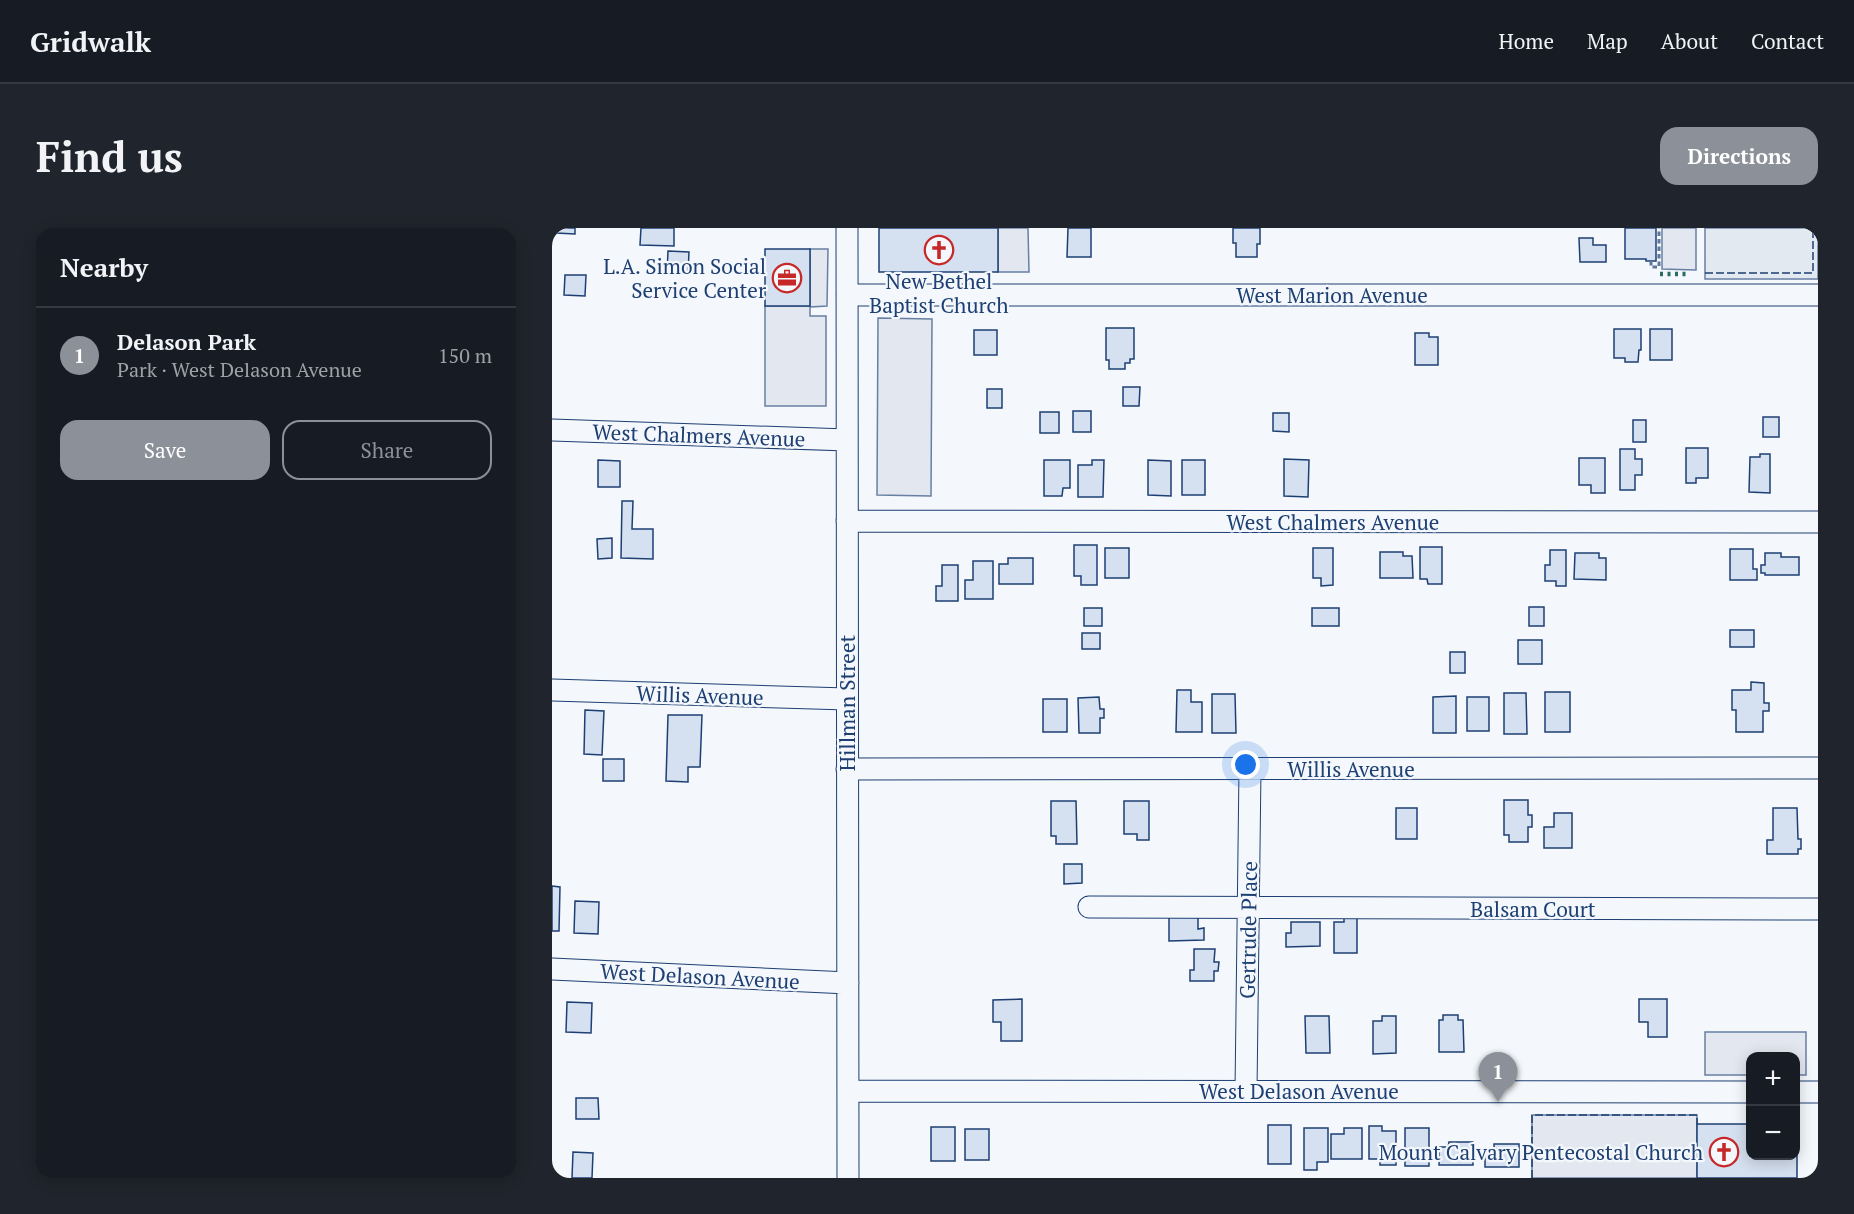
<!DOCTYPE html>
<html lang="en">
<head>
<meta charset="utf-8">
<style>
	body { margin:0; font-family:"PT Serif",serif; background:#20242c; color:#f1f3f6 }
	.controls { position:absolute; right:18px; bottom:18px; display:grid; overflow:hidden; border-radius:12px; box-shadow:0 3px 15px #0003 }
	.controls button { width:54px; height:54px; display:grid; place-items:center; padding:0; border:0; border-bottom:2px solid #363941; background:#171b24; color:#f1f3f6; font:30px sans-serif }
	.you { position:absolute; left:694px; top:537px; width:21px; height:21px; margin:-15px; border:4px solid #fff; border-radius:50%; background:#1a73e8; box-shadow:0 0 0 9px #1a73e833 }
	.badge { display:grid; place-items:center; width:39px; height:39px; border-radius:50%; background:#8c9099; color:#fff; font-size:20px; font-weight:700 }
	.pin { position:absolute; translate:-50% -50px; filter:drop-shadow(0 2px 3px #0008) }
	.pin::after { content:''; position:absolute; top:32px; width:21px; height:18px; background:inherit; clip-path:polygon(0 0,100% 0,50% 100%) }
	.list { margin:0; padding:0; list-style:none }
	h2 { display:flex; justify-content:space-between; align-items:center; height:78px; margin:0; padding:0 24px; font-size:26px }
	h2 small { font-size:20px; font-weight:400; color:#9ea1a6 }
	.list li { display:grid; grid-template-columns:39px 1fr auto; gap:18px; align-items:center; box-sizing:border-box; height:96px; padding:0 24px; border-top:2px solid #363941 }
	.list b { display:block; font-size:22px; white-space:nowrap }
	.list p { margin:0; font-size:20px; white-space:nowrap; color:#9ea1a6 }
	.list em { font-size:20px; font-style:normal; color:#9ea1a6 }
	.actions { display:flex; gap:12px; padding:18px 24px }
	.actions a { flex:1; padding:14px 0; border:2px solid #8c9099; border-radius:18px; text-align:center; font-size:21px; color:#8c9099 }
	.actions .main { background:#8c9099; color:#fff }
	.map { position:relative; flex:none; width:1266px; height:950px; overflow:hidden; border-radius:18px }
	header { display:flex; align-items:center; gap:36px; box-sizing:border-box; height:84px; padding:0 30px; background:#171b24; border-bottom:2px solid #363941 }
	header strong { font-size:28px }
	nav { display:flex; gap:33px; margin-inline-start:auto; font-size:21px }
	.intro { display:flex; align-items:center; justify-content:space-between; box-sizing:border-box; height:144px; padding:0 36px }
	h1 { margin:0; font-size:42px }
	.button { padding:15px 27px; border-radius:18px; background:#8c9099; color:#fff; font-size:21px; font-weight:700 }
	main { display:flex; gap:36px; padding:0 36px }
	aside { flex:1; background:#171b24; border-radius:18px; box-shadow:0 3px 15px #0003 }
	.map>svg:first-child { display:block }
</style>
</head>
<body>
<header>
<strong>Gridwalk</strong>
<nav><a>Home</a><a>Map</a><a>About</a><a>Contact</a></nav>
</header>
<div class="intro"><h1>Find us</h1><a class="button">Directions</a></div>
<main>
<aside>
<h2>Nearby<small></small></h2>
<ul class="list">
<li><span class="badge">1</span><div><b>Delason Park</b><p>Park · West Delason Avenue</p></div><em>150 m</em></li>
</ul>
<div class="actions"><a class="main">Save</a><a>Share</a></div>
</aside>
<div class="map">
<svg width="1266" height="950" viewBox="0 0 1266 950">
	<rect width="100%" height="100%" fill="#f4f7fb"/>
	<path fill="#e3e9f0" stroke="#687fa3" stroke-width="1.5" d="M 1153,0 L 1266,0 L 1266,51 L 1153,51 Z"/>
	<path fill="#e3e8f0" stroke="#687fa3" stroke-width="1.5" d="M 446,0 L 476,0 L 477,44 L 446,44 Z
		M 1110,0 L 1144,0 L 1144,42 L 1110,41 Z
		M 258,21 L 276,21 L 275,78 L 258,79 L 258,88 L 274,88 L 274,178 L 213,178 L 213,78 L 258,78 Z
		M 326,90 L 380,91 L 379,268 L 325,267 Z
		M 1153,804 L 1254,804 L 1254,847 L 1244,847 L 1244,828 L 1198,828 L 1198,847 L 1153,847 Z
		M 980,887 L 1145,887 L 1145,950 L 980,950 Z"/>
	<path fill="#d5e0f0" stroke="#1d3f73" stroke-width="1.5" d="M 4,0 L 23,0 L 23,6 L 4,5 Z
		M 89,0 L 122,0 L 122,18 L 88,17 Z
		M 327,0 L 446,0 L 446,44 L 327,44 Z
		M 516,0 L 539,0 L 539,29 L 515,29 Z
		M 681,0 L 708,0 L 708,16 L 705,16 L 705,29 L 684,29 L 684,15 L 681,15 Z
		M 1073,0 L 1104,0 L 1104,33 L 1094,33 L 1094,31 L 1073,31 Z
		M 1027,10 L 1041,10 L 1041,17 L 1054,17 L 1054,34 L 1028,34 Z
		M 213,21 L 258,21 L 258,78 L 213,78 Z
		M 116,23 L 137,24 L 136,45 L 115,44 Z
		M 13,47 L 34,47 L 33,68 L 12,67 Z
		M 554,100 L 582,100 L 582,131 L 578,131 L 578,135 L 573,135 L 573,141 L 557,141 L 557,132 L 554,132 Z
		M 1062,101 L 1089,101 L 1089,122 L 1087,122 L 1086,134 L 1073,134 L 1073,130 L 1062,130 Z
		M 1098,101 L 1120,101 L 1120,132 L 1098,132 Z
		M 422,102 L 445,102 L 445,127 L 422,127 Z
		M 863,105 L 877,105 L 877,109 L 886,109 L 886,137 L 863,137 Z
		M 571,159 L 588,159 L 587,178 L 571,178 Z
		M 435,161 L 450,161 L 450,180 L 435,180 Z
		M 521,183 L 539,183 L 539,204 L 521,204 Z
		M 488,184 L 507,184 L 507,205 L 488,205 Z
		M 721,185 L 737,185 L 737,204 L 721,203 Z
		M 1211,189 L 1227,189 L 1227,209 L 1211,209 Z
		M 1081,192 L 1094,192 L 1094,214 L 1081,214 Z
		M 1134,220 L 1156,220 L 1156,250 L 1144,250 L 1144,255 L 1134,255 Z
		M 1068,221 L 1083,221 L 1083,231 L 1090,231 L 1090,247 L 1083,247 L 1083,262 L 1068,262 Z
		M 1208,226 L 1218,226 L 1218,265 L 1197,264 L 1198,229 L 1208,229 Z
		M 1027,230 L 1053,230 L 1053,265 L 1039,265 L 1039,257 L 1027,257 Z
		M 732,231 L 757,232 L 756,269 L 732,268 Z
		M 46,232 L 68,233 L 68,259 L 46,259 Z
		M 492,232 L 518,232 L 518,260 L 511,260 L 510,268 L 492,268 Z
		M 540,232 L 552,232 L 551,269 L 526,269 L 526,237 L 540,237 Z
		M 596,232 L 619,233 L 619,268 L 596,267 Z
		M 630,232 L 653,232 L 653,267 L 630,267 Z
		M 70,273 L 81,273 L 80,301 L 101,301 L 101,331 L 69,330 Z
		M 60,310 L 60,330 L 46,331 L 45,311 Z
		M 522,317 L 545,317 L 545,357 L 529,357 L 529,348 L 522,348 Z
		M 868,319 L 890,319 L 890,356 L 876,356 L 875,351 L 868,351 Z
		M 553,320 L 577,320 L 577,350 L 553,350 Z
		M 761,320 L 781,320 L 781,357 L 769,358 L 769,350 L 761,350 Z
		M 1178,321 L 1201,321 L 1201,341 L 1205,341 L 1205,352 L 1178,352 Z
		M 998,322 L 1014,322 L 1014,358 L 1004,358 L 1004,353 L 993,353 L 993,337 L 998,337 Z
		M 828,324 L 851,324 L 851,328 L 860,328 L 861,350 L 828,350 Z
		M 1023,325 L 1047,325 L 1047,330 L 1054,330 L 1054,352 L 1022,351 Z
		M 1213,325 L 1229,325 L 1229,329 L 1247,329 L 1247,347 L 1213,347 L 1213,345 L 1209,345 L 1209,337 L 1213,337 Z
		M 456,330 L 481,330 L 481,356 L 447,356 L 447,336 L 456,336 Z
		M 421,333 L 441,333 L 441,371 L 413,371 L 413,352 L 421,352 Z
		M 390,337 L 406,337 L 406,373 L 384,373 L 384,358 L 390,358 Z
		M 977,379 L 992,379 L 992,398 L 977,398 Z
		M 532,380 L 550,380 L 550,398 L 532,398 Z
		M 760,380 L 787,380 L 787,398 L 760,398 Z
		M 1178,402 L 1202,402 L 1202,419 L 1178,419 Z
		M 530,405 L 548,405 L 548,421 L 530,421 Z
		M 966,412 L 990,412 L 990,436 L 966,436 Z
		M 898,424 L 913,424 L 913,445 L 898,445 Z
		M 1199,454 L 1212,455 L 1212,475 L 1217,475 L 1217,483 L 1211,483 L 1211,504 L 1184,504 L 1184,482 L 1180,482 L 1180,462 L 1199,462 Z
		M 625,462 L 639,462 L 639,474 L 650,474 L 650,504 L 624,504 Z
		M 993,464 L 1018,464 L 1018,504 L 993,504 Z
		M 952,465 L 974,465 L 975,506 L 952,506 Z
		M 660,466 L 683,466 L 684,505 L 660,505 Z
		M 904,468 L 904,505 L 881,505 L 881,469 Z
		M 547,469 L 548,481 L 552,481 L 552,490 L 548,490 L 548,505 L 527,505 L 526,470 Z
		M 915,469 L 937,469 L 937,503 L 915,503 Z
		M 491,471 L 515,471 L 515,504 L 491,504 Z
		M 33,482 L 52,483 L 50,527 L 32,526 Z
		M 116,487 L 150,487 L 148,539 L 136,539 L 136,554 L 114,553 Z
		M 51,531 L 72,531 L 72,553 L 51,553 Z
		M 952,572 L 976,572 L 976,587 L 980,587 L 980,599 L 976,599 L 976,614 L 957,614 L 957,607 L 952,607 Z
		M 499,573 L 524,573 L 525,616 L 504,616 L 504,608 L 499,608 Z
		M 572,573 L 597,573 L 597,612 L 585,612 L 585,606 L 572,606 Z
		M 844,580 L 865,580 L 865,611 L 844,611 Z
		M 1221,580 L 1245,580 L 1246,611 L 1249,611 L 1249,621 L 1246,621 L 1246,626 L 1215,626 L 1215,612 L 1221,612 Z
		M 1002,585 L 1020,585 L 1020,620 L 992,620 L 992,599 L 1002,599 Z
		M 512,636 L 530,636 L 530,655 L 512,656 Z
		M 0,658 L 8,659 L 7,703 L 0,703 Z
		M 23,673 L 47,674 L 46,706 L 22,705 Z
		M 792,686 L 805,686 L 805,725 L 782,725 L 782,694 L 792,694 Z
		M 617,689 L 646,689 L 646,701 L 652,700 L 652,712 L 617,713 Z
		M 739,694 L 768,694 L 768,718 L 734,719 L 734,705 L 739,705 Z
		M 642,721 L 663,721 L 662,734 L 667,734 L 666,743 L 662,743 L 662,753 L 638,753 L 638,742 L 642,742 Z
		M 470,771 L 470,813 L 449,813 L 449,794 L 441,794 L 441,772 Z
		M 1087,771 L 1115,771 L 1115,809 L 1096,809 L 1096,794 L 1087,794 Z
		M 15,774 L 40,775 L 39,805 L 14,804 Z
		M 891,787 L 906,787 L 906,792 L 911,792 L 912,824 L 887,824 L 887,792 L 891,792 Z
		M 753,788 L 777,788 L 778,825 L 754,825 Z
		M 830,788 L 844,788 L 844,825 L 821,826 L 821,793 L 830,793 Z
		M 24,870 L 46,870 L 47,891 L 24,891 Z
		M 1145,896 L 1198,896 L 1198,928 L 1244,928 L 1244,920 L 1245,920 L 1245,950 L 1145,950 Z
		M 716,897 L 739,897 L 739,936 L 716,936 Z
		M 817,898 L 830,898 L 830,903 L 844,903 L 844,937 L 828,937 L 828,931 L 817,931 Z
		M 379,899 L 403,899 L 403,933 L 379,933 Z
		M 752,900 L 776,900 L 776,934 L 765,934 L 765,942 L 752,942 Z
		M 792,900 L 810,900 L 810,931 L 779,931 L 779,906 L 792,906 Z
		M 853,900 L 877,900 L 877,938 L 853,938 Z
		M 413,901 L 437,901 L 437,932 L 413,932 Z
		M 897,914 L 921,914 L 921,937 L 887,937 L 887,919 L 896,919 Z
		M 942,916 L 967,916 L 967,939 L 933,939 L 933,921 L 942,921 Z
		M 21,924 L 41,925 L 40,950 L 20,950 Z"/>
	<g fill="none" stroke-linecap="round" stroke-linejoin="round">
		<g stroke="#1d3f73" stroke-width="23">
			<path id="minor" d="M 295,0 L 296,950
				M 295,67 L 1266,67
				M 0,202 L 295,212
				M 295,293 L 1266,294
				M 0,462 L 295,471
				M 295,541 L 1266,540
				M 537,679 L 1266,681
				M 0,741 L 296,755
				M 296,863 L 1198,864
				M 694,863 L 698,541
				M 1244,864 L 1266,864"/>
		</g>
		<path stroke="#5e769c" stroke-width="3" stroke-dasharray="4.5 3" stroke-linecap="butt" d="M 1099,33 L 1099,39 L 1107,39 L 1107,0"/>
		<use href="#minor" stroke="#f4f7fb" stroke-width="21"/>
		<path stroke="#2c6c60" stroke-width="4.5" stroke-dasharray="3 4.5" stroke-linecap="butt" d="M 1108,46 L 1134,46"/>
		<path stroke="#1d3f73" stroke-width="1.5" stroke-dasharray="8 3" stroke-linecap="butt" d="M 1153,45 L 1261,45 L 1261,0
			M 980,950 L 980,887 L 1145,887 L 1145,896"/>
	</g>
	<defs>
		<g id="church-ring" transform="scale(1.5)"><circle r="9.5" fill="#f4f7fb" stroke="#c62828" stroke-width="1.5"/><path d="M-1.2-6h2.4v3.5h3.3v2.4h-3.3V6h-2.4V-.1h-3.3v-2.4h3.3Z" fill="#c62828"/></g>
		<g id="office-ring" transform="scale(1.5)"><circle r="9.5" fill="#f4f7fb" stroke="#c62828" stroke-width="1.5"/><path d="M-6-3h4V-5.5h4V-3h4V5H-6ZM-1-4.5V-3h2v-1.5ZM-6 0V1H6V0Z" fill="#c62828"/></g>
	</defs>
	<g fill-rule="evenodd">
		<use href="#church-ring" x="387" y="22"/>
		<use href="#office-ring" x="235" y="50"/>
		<use href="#church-ring" x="1172" y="924"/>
	</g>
	<g text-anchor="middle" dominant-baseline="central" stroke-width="4.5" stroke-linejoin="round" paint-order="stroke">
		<g font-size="21" fill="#1d3f73" stroke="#f4f7fb" text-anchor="end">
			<text x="214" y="38">L.A. Simon Social<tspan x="214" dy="24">Service Center</tspan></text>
			<text x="387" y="53" text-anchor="middle">New Bethel<tspan x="387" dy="24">Baptist Church</tspan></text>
			<text x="1151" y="924">Mount Calvary Pentecostal Church</text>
		</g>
		<g font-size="21" fill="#1d3f73" stroke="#f4f7fb">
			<text x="780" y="67">West Marion Avenue</text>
			<text transform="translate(147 207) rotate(2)">West Chalmers Avenue</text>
			<text x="781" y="294">West Chalmers Avenue</text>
			<text transform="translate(148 467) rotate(2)">Willis Avenue</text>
			<text transform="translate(295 475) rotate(-90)">Hillman Street</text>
			<text x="799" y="541">Willis Avenue</text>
			<text x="981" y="681">Balsam Court</text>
			<text transform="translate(696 702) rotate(-89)">Gertrude Place</text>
			<text transform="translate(148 748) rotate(3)">West Delason Avenue</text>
			<text x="747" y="863">West Delason Avenue</text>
		</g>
	</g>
</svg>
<div class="controls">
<button>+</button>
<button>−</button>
</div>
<div class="you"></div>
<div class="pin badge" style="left:946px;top:874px">1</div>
</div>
</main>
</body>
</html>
